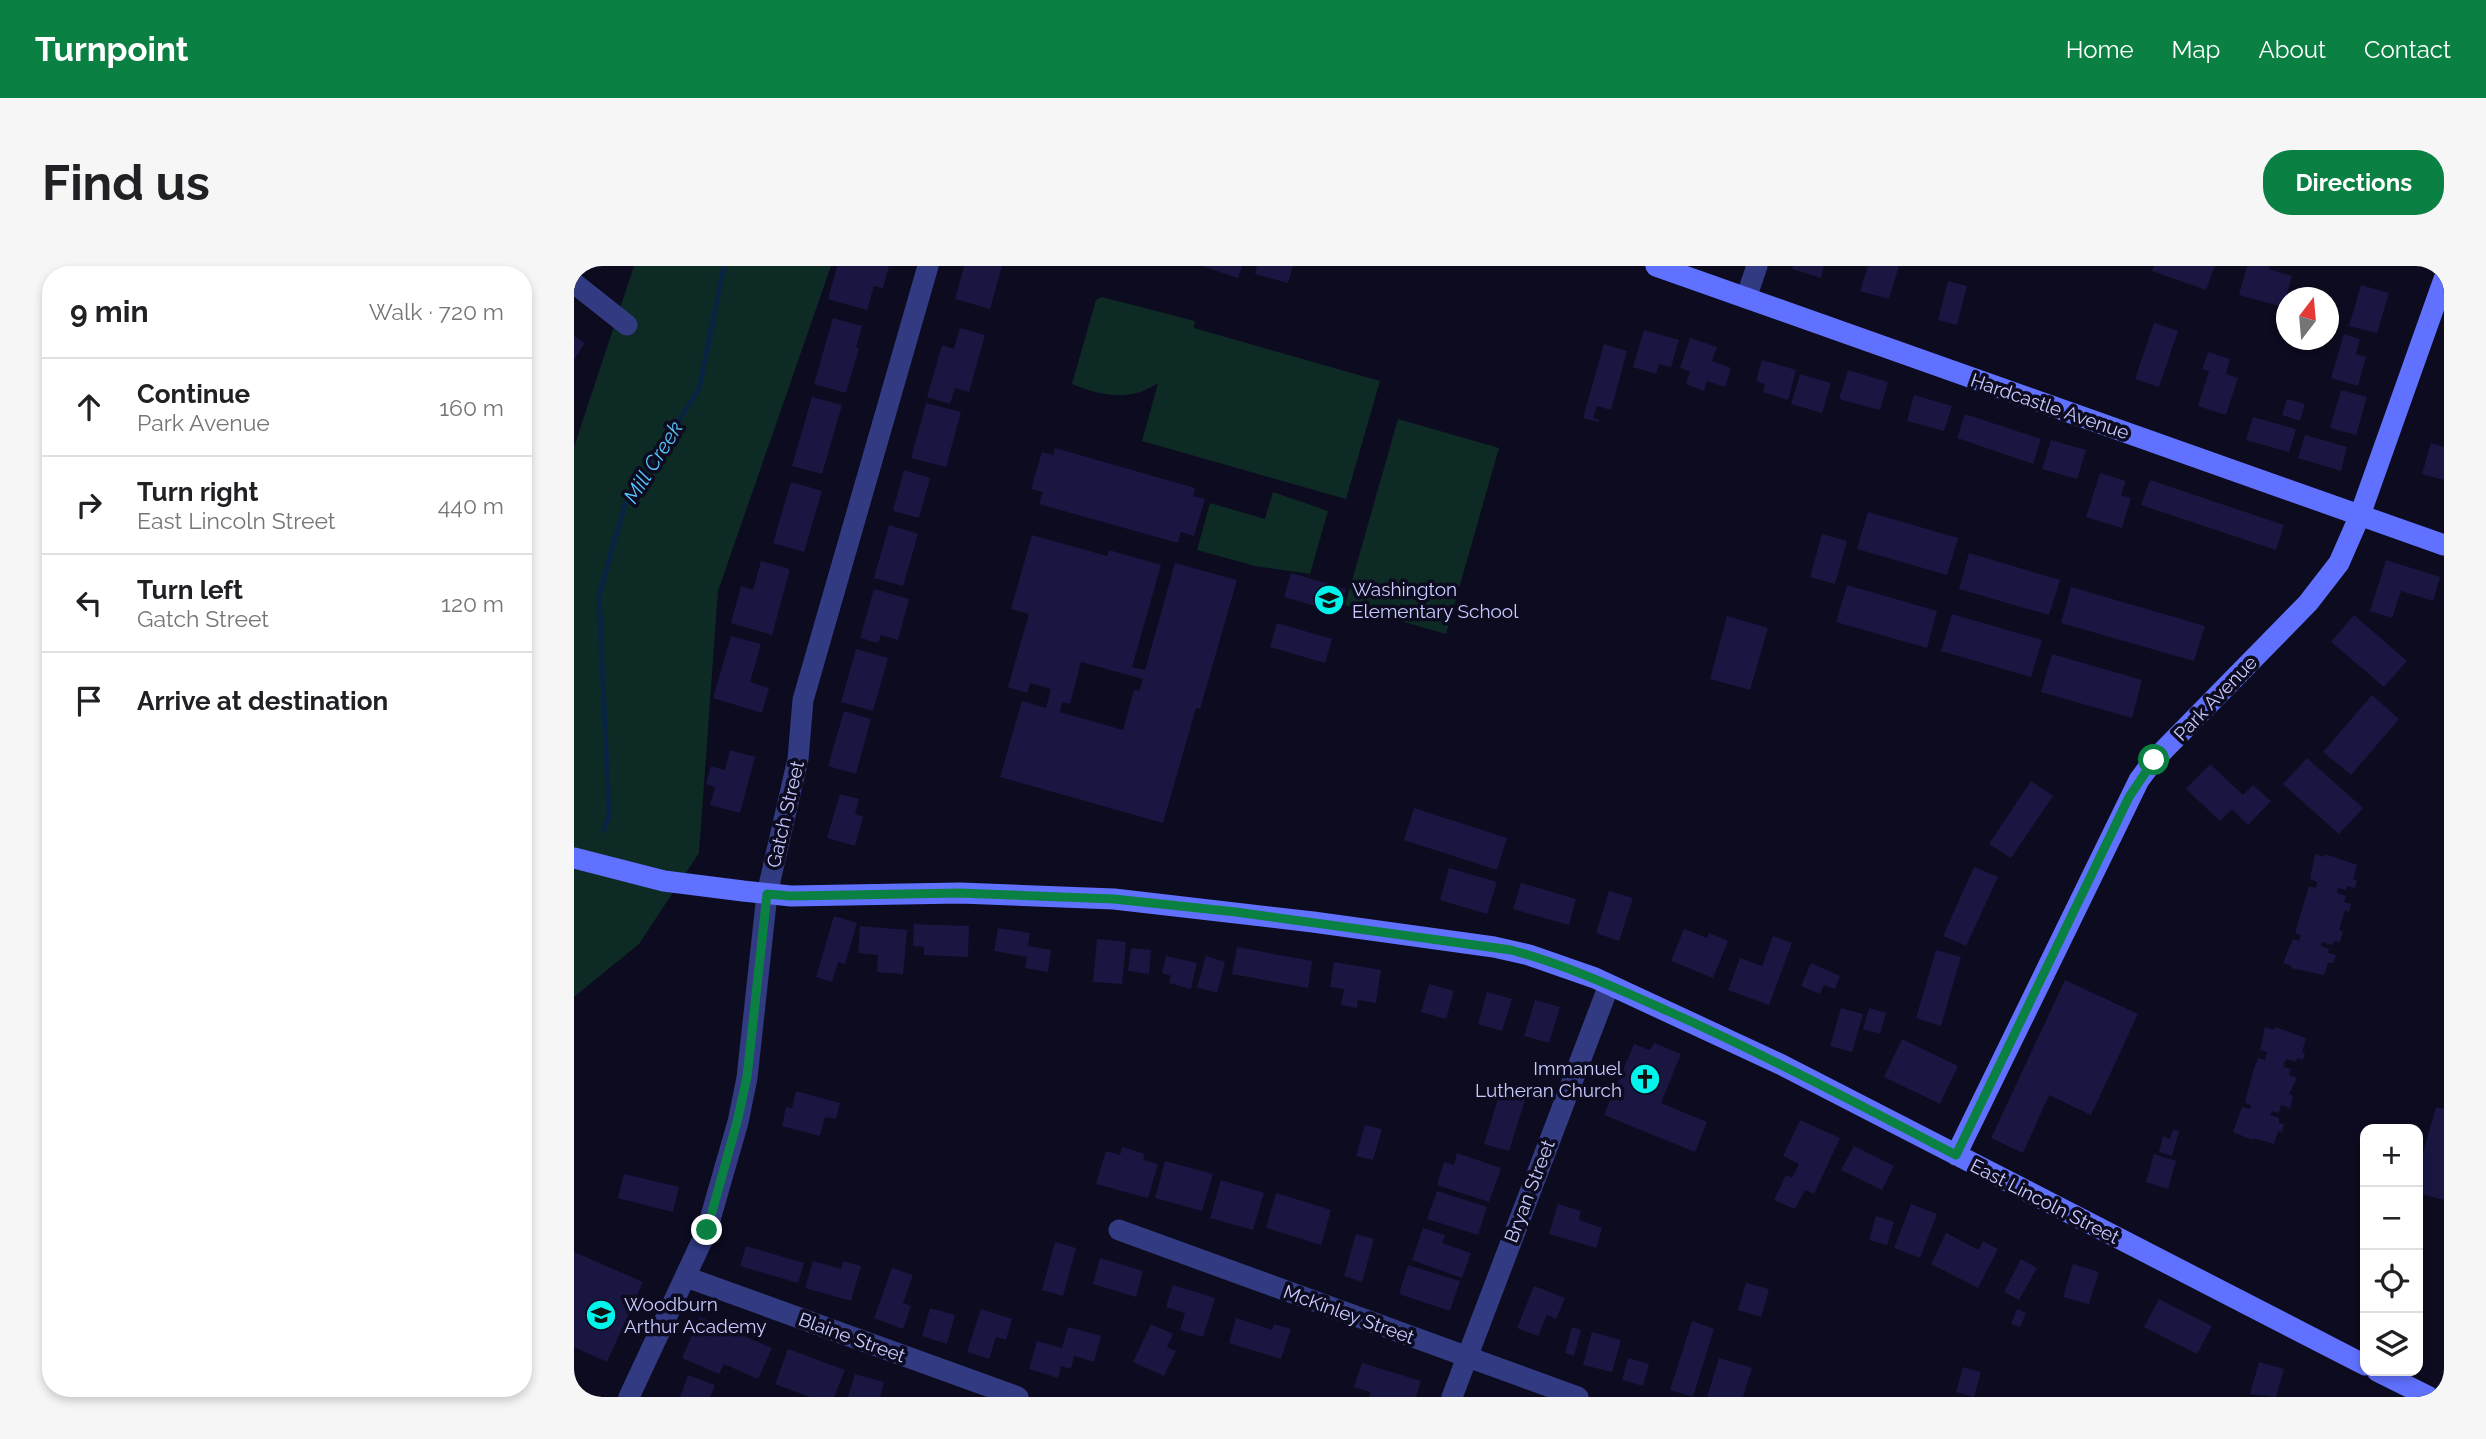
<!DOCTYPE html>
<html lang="en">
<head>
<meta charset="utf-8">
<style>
	body { margin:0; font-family:Raleway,sans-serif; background:#f6f6f6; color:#202124 }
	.controls { position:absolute; right:21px; bottom:21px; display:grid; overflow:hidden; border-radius:14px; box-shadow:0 4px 10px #0003 }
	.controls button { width:63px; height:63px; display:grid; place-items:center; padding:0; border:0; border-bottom:2px solid #e0e0e0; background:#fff; color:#202124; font:35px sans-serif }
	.compass { position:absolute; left:1702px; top:21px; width:63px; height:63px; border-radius:50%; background:#fff; box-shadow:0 4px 10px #0003; rotate:16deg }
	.stop { position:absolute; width:21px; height:21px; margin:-16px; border:5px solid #0b8043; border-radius:50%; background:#fff }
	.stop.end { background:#0b8043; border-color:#fff; box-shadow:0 2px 7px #0008 }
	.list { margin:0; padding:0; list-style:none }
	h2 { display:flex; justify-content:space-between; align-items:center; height:91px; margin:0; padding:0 28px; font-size:30px }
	h2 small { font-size:23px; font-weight:400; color:#757577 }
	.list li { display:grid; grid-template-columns:46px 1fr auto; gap:21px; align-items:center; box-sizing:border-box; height:98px; padding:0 28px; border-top:2px solid #e0e0e0 }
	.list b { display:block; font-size:26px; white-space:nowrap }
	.list p { margin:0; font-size:23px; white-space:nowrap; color:#757577 }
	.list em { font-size:23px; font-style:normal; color:#757577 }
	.icon { flex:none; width:38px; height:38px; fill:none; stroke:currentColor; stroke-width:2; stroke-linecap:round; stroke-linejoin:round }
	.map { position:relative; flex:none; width:1870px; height:1131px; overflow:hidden; border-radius:28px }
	header { display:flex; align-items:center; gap:42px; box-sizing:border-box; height:98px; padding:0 35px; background:#0b8043; color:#fff }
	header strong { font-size:33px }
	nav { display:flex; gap:38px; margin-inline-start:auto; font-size:24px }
	.intro { display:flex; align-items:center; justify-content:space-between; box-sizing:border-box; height:168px; padding:0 42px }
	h1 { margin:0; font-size:49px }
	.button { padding:18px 32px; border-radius:28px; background:#0b8043; color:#fff; font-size:24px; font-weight:700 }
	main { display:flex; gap:42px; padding:0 42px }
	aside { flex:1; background:#fff; border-radius:28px; box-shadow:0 4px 10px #0003 }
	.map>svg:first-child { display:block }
</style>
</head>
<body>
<header>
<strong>Turnpoint</strong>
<nav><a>Home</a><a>Map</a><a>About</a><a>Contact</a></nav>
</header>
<div class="intro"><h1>Find us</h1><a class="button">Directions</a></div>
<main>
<aside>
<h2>9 min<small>Walk · 720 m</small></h2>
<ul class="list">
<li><svg class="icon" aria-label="ahead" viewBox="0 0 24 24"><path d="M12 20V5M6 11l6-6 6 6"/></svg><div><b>Continue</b><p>Park Avenue</p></div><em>160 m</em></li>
<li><svg class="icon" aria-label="right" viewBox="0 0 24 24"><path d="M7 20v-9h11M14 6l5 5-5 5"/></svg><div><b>Turn right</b><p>East Lincoln Street</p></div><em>440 m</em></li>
<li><svg class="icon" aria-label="left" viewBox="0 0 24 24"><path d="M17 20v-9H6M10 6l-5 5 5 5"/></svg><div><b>Turn left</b><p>Gatch Street</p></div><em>120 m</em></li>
<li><svg class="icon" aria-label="arrive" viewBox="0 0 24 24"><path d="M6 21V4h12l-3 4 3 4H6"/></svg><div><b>Arrive at destination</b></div></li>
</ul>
</aside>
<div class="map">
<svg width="1870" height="1131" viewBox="0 0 1870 1131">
	<rect width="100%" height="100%" fill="#0c0b1f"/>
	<path fill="#0e2a25" d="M 60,0 L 257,0 L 144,325 L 125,587 L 65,678 L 0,731 L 0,181 Z
		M 528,31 L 621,55 L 620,62 L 806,115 L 772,233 L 568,175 L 584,117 C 556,136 527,130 498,118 L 522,34 Z
		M 824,153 L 925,182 L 872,368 L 771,339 Z
		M 699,226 L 754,245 L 736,308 L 681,300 L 623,284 L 636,237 L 691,253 Z"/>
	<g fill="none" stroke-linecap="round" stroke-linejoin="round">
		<path stroke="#082442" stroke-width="5" d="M 30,564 L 35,549 L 25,329 L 51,238 L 125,123 L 150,0"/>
	</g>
	<path fill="#191642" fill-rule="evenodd" d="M 263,0 L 315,0 L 309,22 L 300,20 L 293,44 L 254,33 Z
		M 390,0 L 428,0 L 416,43 L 381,33 Z
		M 628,0 L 668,0 L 664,12 Z
		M 683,0 L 719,0 L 714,17 L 681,8 Z
		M 1219,0 L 1250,0 L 1247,12 L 1218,3 Z
		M 1294,0 L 1325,0 L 1315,33 L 1286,25 Z
		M 1580,0 L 1641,0 L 1632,24 L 1578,5 Z
		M 1673,0 L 1696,0 L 1695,3 L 1718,10 L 1709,41 L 1665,29 Z
		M 1374,15 L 1393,20 L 1383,59 L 1364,54 Z
		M 1787,19 L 1815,27 L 1803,67 L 1775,60 Z
		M 259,52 L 288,60 L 282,81 L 285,82 L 272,127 L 240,118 Z
		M 1580,57 L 1604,65 L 1585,121 L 1561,113 Z
		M 386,62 L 411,69 L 395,126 L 381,122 L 376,138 L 353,131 L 368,79 L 380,83 Z
		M 1070,64 L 1105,74 L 1097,101 L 1085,98 L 1082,108 L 1059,101 Z
		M 1770,68 L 1786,73 L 1782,88 L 1792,91 L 1784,120 L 1757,112 Z
		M 0,70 L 11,77 L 0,94 Z
		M 1116,72 L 1143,81 L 1138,95 L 1157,102 L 1151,121 L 1133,115 L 1130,125 L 1112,118 L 1116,106 L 1106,102 Z
		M 1030,78 L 1053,85 L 1037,144 L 1023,140 L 1019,152 L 1025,154 L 1024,156 L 1009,152 Z
		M 1634,86 L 1656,93 L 1652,108 L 1664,112 L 1652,149 L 1624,140 L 1635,105 L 1628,103 Z
		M 1188,94 L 1222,104 L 1214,134 L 1189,126 L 1191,118 L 1182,115 Z
		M 1274,104 L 1314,116 L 1306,144 L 1265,133 Z
		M 1226,108 L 1257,117 L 1248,147 L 1217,138 Z
		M 1767,124 L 1793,131 L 1782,169 L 1756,162 Z
		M 1340,129 L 1378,140 L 1370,165 L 1333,155 Z
		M 238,131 L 268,139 L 248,208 L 218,200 Z
		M 1713,133 L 1731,138 L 1726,155 L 1708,149 Z
		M 352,137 L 387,146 L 372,201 L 337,192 Z
		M 1391,148 L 1467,173 L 1459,198 L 1383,172 Z
		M 1679,151 L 1722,163 L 1715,186 L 1672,174 Z
		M 1731,169 L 1773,181 L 1767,205 L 1724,192 Z
		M 1477,174 L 1512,184 L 1503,213 L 1468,203 Z
		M 1857,177 L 1870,181 L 1870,214 L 1848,208 Z
		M 481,182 L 621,222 L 619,230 L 631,233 L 620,270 L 607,266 L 604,277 L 465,238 L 469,226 L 457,223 L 468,186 L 479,189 Z
		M 330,204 L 356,212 L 345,252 L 319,245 Z
		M 1526,207 L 1552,215 L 1547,229 L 1557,232 L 1548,262 L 1512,251 Z
		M 1576,214 L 1710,259 L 1702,284 L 1567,239 Z
		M 217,216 L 248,225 L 230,286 L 199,277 Z
		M 1294,246 L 1384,272 L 1373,309 L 1283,283 Z
		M 315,259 L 344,268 L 329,320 L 300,312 Z
		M 1248,268 L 1273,275 L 1261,318 L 1236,311 Z
		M 458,269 L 533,290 L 535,284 L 587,299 L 558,401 L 571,404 L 601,297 L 663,314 L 626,443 L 622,442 L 589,557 L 426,511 L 448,435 L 472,442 L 477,423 L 456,417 L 453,427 L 434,421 L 455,348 L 437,343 ZM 507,396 L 569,413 L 565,425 L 560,424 L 549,464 L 486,446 L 488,436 L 496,438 Z
		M 1395,287 L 1486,314 L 1475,349 L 1385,323 Z
		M 1812,294 L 1866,311 L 1859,335 L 1827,325 L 1818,352 L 1796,345 Z
		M 187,295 L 216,303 L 198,369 L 157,357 L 167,320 L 179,324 Z
		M 717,307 L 772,323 L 765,347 L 710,331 Z
		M 1273,319 L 1363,345 L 1353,382 L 1262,356 Z
		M 1497,321 L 1631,360 L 1620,395 L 1487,357 Z
		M 300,323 L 335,333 L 324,374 L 307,369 L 304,377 L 286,372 Z
		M 1378,348 L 1468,374 L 1457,411 L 1367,385 Z
		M 1780,349 L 1833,395 L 1810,421 L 1757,376 Z
		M 1153,350 L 1194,362 L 1176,424 L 1136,413 Z
		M 703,357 L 758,373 L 751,397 L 696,381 Z
		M 157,370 L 187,378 L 176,416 L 195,422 L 188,447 L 139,432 Z
		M 282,383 L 314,392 L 299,445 L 267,436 Z
		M 1478,388 L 1568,414 L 1558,452 L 1467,426 Z
		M 1798,429 L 1825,453 L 1777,509 L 1749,486 Z
		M 270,445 L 297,453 L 282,508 L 254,500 Z
		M 156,484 L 181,491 L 166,547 L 136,539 L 141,521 L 132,518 L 137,500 L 151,504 Z
		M 1733,492 L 1789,542 L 1765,568 L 1709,518 Z
		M 1636,498 L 1669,529 L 1679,519 L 1697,535 L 1674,559 L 1658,543 L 1646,555 L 1612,523 Z
		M 1457,515 L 1479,530 L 1437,592 L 1415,578 Z
		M 266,528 L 285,533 L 281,548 L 289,551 L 281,580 L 253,572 Z
		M 840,542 L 933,572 L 923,604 L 830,574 Z
		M 1741,588 L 1750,591 L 1751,588 L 1783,599 L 1779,613 L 1783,614 L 1781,622 L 1773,620 L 1772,624 L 1764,622 L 1763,627 L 1772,630 L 1770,636 L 1777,638 L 1775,646 L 1771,644 L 1765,664 L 1769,665 L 1766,676 L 1760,675 L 1758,679 L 1748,676 L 1747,680 L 1755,683 L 1754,687 L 1762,689 L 1759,697 L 1754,697 L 1750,709 L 1717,702 L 1718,700 L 1709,697 L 1719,673 L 1725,675 L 1727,669 L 1721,667 L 1735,620 L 1742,622 L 1743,616 L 1736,613 Z
		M 1400,601 L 1424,611 L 1392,680 L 1369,670 Z
		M 875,602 L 923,616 L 913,648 L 866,634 Z
		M 947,617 L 1002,633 L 995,659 L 939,643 Z
		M 1035,625 L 1059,632 L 1045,675 L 1022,667 Z
		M 260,650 L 283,657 L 271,698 L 264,696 L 258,716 L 242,711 Z
		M 340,658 L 395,660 L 394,691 L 350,689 L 350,681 L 339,680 Z
		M 286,660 L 333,664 L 329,708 L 303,706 L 304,689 L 284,687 Z
		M 424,662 L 456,667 L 454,680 L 477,684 L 474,706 L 451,702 L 453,691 L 420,685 Z
		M 1110,663 L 1133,672 L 1135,667 L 1154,675 L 1139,712 L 1097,695 Z
		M 1199,670 L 1218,677 L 1195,739 L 1154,724 L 1166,692 L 1188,700 Z
		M 523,673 L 552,676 L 548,718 L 519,716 Z
		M 663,681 L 738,695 L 734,722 L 658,708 Z
		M 557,682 L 577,684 L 575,708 L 554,705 Z
		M 1362,684 L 1387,691 L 1367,760 L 1342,752 Z
		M 592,690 L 623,697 L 617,723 L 595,717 L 597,710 L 588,707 Z
		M 632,690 L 651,696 L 643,727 L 623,721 Z
		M 760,696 L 807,704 L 802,737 L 784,734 L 783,742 L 767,739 L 770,723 L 756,721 Z
		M 1237,697 L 1266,710 L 1261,723 L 1250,719 L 1246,728 L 1227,720 Z
		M 1491,714 L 1564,748 L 1517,849 L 1475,829 L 1449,887 L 1417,872 Z
		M 855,718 L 880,725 L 872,753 L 847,746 Z
		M 913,726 L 938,733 L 928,765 L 904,758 Z
		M 961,734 L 986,741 L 975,777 L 950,770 Z
		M 1267,742 L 1289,748 L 1278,786 L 1256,780 Z
		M 1295,742 L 1312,747 L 1306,768 L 1289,763 Z
		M 1691,761 L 1700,764 L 1701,761 L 1732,772 L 1728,786 L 1731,787 L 1729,794 L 1723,792 L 1722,796 L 1712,793 L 1709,801 L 1717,803 L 1715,809 L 1723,812 L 1715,828 L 1719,830 L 1716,842 L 1707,839 L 1705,847 L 1698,845 L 1696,849 L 1705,852 L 1705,857 L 1710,858 L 1708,866 L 1704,865 L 1700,878 L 1679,872 L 1678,874 L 1659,866 L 1668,841 L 1676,843 L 1677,839 L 1671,837 L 1679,805 L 1684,792 L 1691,794 L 1693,786 L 1686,784 Z
		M 1328,773 L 1384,800 L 1366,838 L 1310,811 Z
		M 1080,777 L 1107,788 L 1087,837 L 1133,856 L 1121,886 L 1030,849 L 1060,778 L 1076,784 Z
		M 222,825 L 266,837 L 262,853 L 251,851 L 246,870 L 208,860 L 212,841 L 218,842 Z
		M 926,826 L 951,834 L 935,885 L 910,878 Z
		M 1862,841 L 1870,843 L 1870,934 L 1844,927 L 1844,904 Z
		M 1226,854 L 1266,872 L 1240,928 L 1231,924 L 1221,943 L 1200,934 L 1212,909 L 1218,912 L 1225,898 L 1209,890 Z
		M 791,859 L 808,863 L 799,894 L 782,890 Z
		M 1599,864 L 1605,865 L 1598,890 L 1585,886 L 1589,870 L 1596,873 Z
		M 1280,880 L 1320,900 L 1308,924 L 1267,904 Z
		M 548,881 L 571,888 L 569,894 L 584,898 L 574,932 L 522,918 L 532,885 L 546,889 Z
		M 883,887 L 927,902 L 915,936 L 863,919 L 870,896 L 880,899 Z
		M 1580,888 L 1602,895 L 1594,923 L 1572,916 Z
		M 591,895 L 639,908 L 628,945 L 581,932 Z
		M 50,908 L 105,921 L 99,946 L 44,932 Z
		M 647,914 L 690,927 L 679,964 L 636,952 Z
		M 863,925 L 913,941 L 904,969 L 853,953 Z
		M 702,927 L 757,944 L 747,979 L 692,962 Z
		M 984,938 L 1007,945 L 1005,954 L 1028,962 L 1022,982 L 975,968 Z
		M 1337,938 L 1363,948 L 1346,992 L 1320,982 Z
		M 1302,950 L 1320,956 L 1313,979 L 1295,974 Z
		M 849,962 L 871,969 L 868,977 L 897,987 L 888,1012 L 838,994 Z
		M 1372,967 L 1405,984 L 1409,975 L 1424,983 L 1404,1022 L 1357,998 Z
		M 782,968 L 800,973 L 788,1016 L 770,1010 Z
		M 481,976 L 502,982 L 489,1030 L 468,1024 Z
		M 172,980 L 230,997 L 224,1017 L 166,1000 Z
		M 0,986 L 69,1016 L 33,1096 L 0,1081 Z
		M 526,992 L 569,1005 L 562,1031 L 519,1018 Z
		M 1447,993 L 1463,1002 L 1445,1034 L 1430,1026 Z
		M 239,995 L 267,1003 L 269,995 L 287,1000 L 277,1035 L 231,1022 Z
		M 1499,998 L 1525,1006 L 1515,1038 L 1489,1031 Z
		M 834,999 L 886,1015 L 876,1045 L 825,1028 Z
		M 318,1002 L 339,1009 L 329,1037 L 337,1040 L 329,1063 L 300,1052 Z
		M 1172,1017 L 1195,1023 L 1187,1051 L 1164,1044 Z
		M 599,1019 L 641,1032 L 629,1071 L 606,1064 L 611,1047 L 592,1041 Z
		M 960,1020 L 991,1032 L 982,1053 L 973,1049 L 964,1070 L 943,1062 Z
		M 1585,1033 L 1638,1060 L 1623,1088 L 1570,1061 Z
		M 356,1042 L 381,1049 L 373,1078 L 348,1070 Z
		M 407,1043 L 438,1053 L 432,1074 L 422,1071 L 415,1093 L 393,1086 Z
		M 1443,1043 L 1452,1047 L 1446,1061 L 1437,1058 Z
		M 126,1051 L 198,1082 L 184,1113 L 150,1098 L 145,1108 L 108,1092 Z
		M 662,1052 L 698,1064 L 700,1058 L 717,1063 L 707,1093 L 655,1077 Z
		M 1118,1055 L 1140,1063 L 1119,1131 L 1096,1124 Z
		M 577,1058 L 599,1068 L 593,1081 L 602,1085 L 590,1110 L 559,1096 Z
		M 494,1061 L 527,1070 L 520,1096 L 500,1090 L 497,1103 L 487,1100 L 484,1112 L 455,1103 L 463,1075 L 488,1082 Z
		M 998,1061 L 1007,1064 L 1000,1090 L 991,1087 Z
		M 1018,1066 L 1047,1074 L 1038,1106 L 1009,1099 Z
		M 214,1083 L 271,1104 L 260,1131 L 236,1131 L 201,1118 Z
		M 1054,1092 L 1075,1098 L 1069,1120 L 1048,1114 Z
		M 1145,1092 L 1178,1102 L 1169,1131 L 1133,1131 Z
		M 1685,1096 L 1710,1103 L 1702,1131 L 1676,1128 Z
		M 788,1097 L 847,1115 L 842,1131 L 795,1131 L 796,1126 L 780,1121 Z
		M 1389,1101 L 1407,1106 L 1400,1131 L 1382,1126 Z
		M 281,1108 L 310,1116 L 306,1131 L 274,1131 Z
		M 114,1109 L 141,1119 L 136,1131 L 106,1131 Z"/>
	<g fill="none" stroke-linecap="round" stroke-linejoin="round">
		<path stroke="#323a82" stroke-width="21" d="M 0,17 L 53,59
			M 1172,32 L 1183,0
			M 545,964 L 1004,1131
			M 112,1011 L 444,1131
			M 55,1131 L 133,964 L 164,856 L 173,812 L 193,628 L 224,493 L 229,434 L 354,0
			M 878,1131 L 1035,719"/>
		<path stroke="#6071ff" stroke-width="21" d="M 1082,0 L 1870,279
			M 0,592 L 90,615 L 169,625 L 217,630 L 386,627 L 540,633 L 739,656 L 920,681 L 955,689 L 1021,712 L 1208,799 L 1791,1099
			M 1382,889 L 1565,514 L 1580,494 L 1734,337 L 1765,297 L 1786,249 L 1870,13
			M 1803,1105 L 1855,1131"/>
	</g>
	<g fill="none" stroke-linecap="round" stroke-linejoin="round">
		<path stroke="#0b8043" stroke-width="9" d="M 133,964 L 163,856 L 173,811 L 193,628 L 217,630 L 386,627 L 540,633 L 662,646 L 937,684 C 993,699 1044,723 1096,746 C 1193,790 1288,840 1382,889 L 1555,531 L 1580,494"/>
	</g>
	<defs>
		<g id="school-disc" transform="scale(1.575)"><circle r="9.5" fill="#00f4ec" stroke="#0c0b1f"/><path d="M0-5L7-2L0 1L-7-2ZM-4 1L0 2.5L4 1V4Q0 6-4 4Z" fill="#111"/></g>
		<g id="church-disc" transform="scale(1.575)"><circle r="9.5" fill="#00f4ec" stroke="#0c0b1f"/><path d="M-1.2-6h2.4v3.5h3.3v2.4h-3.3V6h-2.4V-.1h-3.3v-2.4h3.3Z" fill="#111"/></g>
	</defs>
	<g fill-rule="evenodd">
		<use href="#school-disc" x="755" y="334"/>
		<use href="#church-disc" x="1071" y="813"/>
		<use href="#school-disc" x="27" y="1049"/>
	</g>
	<g text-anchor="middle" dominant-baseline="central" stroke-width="7" stroke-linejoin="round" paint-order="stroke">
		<g font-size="19" fill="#c9caff" stroke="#0c0b1f">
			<text transform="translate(1476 140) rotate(19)">Hardcastle Avenue</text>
			<text transform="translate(1641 432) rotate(-46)">Park Avenue</text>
			<text transform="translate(211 548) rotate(-77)">Gatch Street</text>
			<text transform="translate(955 925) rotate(-69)">Bryan Street</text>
			<text transform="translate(1471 935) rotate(27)">East Lincoln Street</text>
			<text transform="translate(775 1048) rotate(20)">McKinley Street</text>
			<text transform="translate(278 1071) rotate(20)">Blaine Street</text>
		</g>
		<g font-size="19" fill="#c9caff" stroke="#0c0b1f" text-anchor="start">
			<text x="778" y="323">Washington<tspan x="778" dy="22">Elementary School</tspan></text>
			<text x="1048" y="802" text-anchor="end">Immanuel<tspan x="1048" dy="22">Lutheran Church</tspan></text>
			<text x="50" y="1038">Woodburn<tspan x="50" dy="22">Arthur Academy</tspan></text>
		</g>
		<g font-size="21" font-style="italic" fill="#57c7ff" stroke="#0c0b1f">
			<text transform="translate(79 196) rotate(-58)">Mill Creek</text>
		</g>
	</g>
</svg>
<div class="controls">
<button>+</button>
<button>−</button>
<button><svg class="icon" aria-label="locate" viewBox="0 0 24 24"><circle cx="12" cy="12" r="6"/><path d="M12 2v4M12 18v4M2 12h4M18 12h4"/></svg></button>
<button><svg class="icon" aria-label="layers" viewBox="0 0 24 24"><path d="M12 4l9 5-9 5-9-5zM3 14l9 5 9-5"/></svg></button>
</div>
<svg class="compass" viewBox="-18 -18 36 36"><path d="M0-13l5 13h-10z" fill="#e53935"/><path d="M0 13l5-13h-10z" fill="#757577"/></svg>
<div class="stop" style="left:1580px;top:494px"></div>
<div class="stop end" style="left:133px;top:964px"></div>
</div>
</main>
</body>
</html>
